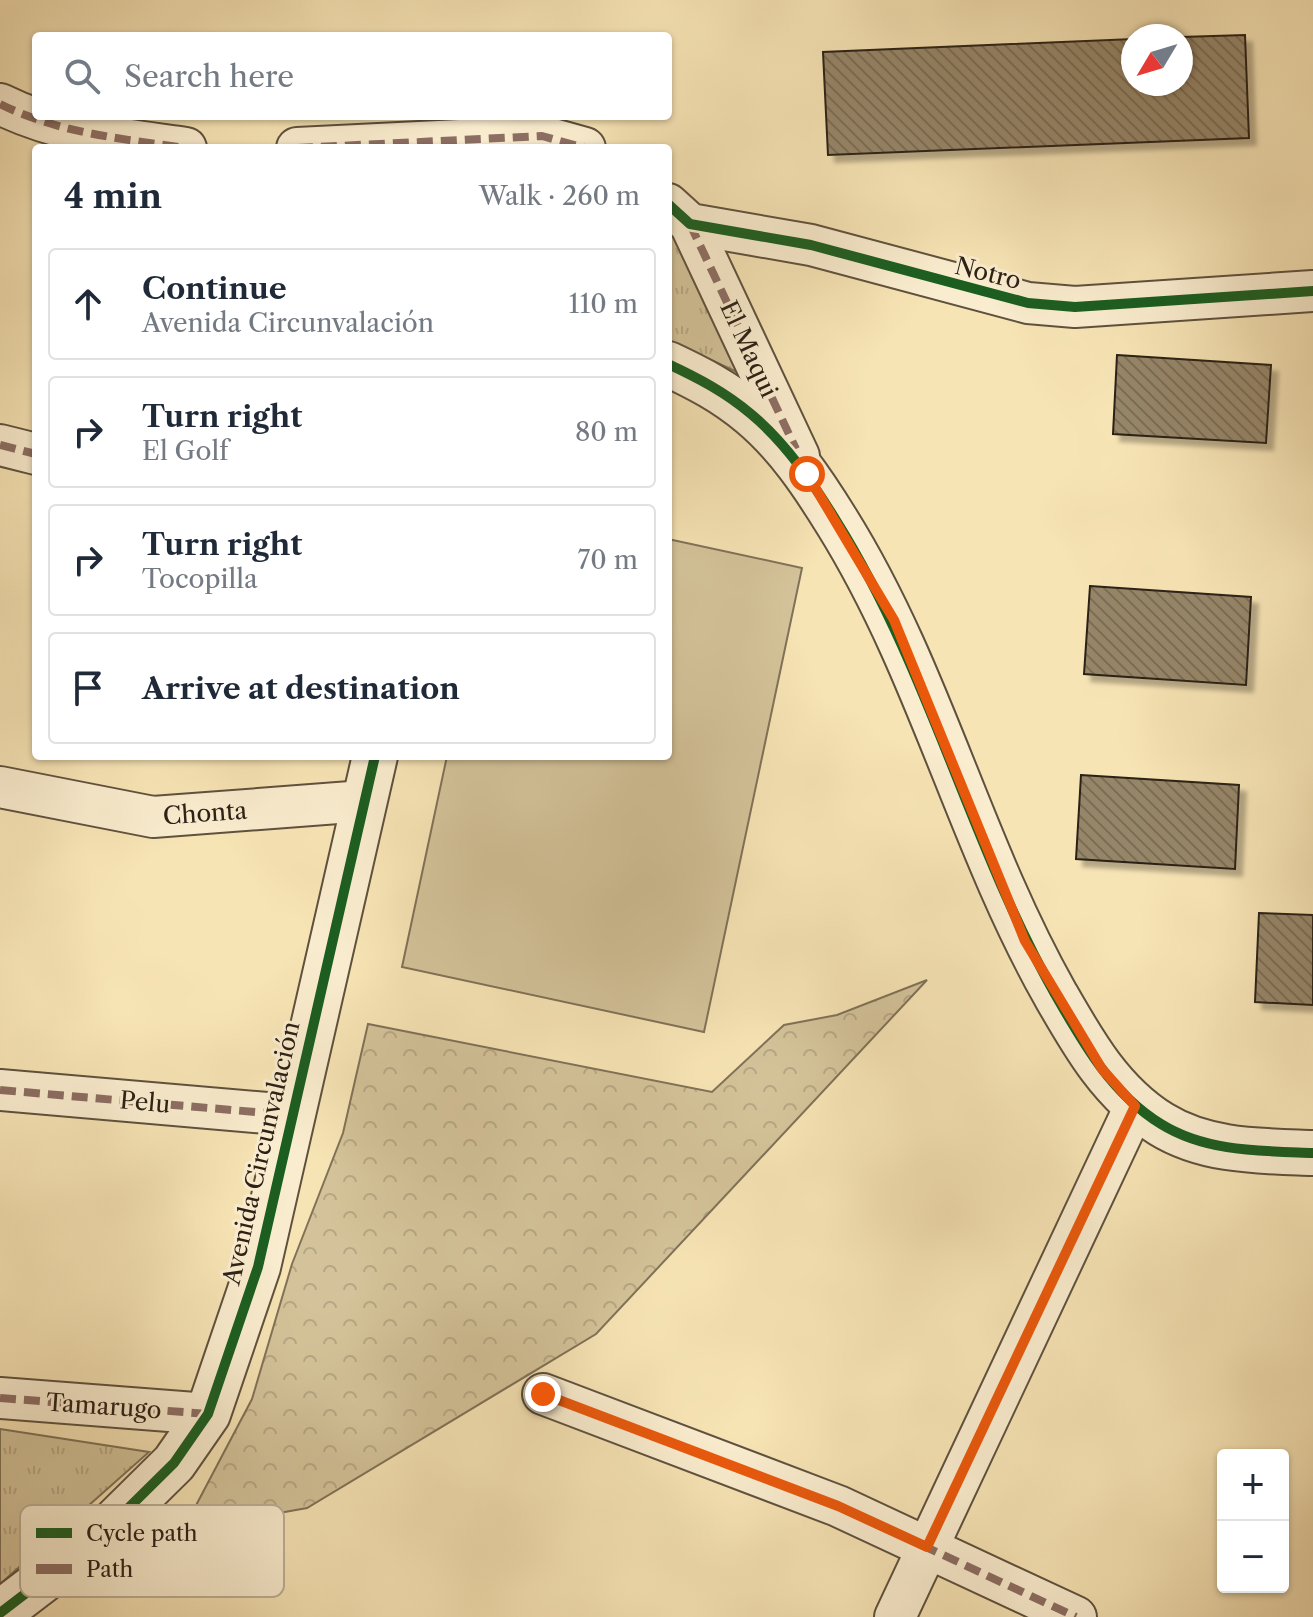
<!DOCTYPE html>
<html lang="en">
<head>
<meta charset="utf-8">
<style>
  :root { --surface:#fff; --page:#f6f6f7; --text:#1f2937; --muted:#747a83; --line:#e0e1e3 }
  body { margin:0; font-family:"Libre Caslon Text",serif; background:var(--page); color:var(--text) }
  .controls { position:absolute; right:24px; bottom:24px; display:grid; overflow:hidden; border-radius:8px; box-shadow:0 2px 6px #0004 }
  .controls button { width:72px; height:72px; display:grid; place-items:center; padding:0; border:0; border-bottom:2px solid var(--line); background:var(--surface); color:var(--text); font:40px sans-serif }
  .compass { position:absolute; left:1121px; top:24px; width:72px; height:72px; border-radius:50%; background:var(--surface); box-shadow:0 2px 6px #0004; rotate:232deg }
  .stop { position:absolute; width:24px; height:24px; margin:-18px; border:6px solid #ea580c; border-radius:50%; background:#fff }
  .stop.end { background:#ea580c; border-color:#fff; box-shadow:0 2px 8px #0008 }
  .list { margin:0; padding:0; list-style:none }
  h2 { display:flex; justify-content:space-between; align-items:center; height:104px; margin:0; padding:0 32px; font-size:34px }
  h2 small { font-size:26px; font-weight:400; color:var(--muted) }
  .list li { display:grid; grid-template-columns:52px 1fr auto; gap:24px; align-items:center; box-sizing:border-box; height:112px; margin:0 16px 16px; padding:0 16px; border:2px solid var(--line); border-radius:8px }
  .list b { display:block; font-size:30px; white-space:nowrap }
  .list p { margin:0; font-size:26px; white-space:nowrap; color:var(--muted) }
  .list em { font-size:26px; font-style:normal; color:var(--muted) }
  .icon { flex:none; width:44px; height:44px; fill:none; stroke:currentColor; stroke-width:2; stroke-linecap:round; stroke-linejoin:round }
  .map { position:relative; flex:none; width:1313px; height:1617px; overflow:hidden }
  .search { position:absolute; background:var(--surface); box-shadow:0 2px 6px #0004; left:32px; top:32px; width:640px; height:88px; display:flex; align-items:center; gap:20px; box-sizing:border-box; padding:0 28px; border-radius:8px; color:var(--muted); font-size:30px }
  .panel { position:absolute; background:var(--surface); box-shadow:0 2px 6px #0004; left:32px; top:144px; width:640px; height:616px; border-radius:8px }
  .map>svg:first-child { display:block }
  .grass { fill:url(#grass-tufts); stroke:#807258; stroke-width:2 }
  .forest { fill:url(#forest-crowns); stroke:#807258; stroke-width:2 }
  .park { fill:#d4c39a; stroke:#807258; stroke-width:2 }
  .building { fill:url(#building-back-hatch); stroke:#2c2017; stroke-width:2; filter:url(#shadow) }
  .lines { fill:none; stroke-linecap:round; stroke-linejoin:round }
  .minor-casing { stroke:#5f513e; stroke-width:44 }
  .tertiary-casing { stroke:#5f513e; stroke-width:48 }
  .minor { stroke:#faedcf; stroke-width:40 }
  .tertiary { stroke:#faedcf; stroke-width:44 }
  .quiet { stroke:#8d6e63; stroke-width:8; stroke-dasharray:16 8; stroke-linecap:butt }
  .cycleway-casing { stroke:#faedcf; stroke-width:15 }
  .cycleway { stroke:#1b5e20; stroke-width:10 }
  .route { stroke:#ea580c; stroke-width:10 }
  .labels { text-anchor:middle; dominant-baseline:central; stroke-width:6; stroke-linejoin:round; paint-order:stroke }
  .street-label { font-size:24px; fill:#2c2017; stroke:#faedcf }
  .key { fill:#faedcf; stroke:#bcb098; stroke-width:2 }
  .key-label { font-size:22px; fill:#2c2017 }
</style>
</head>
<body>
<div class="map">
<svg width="1313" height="1617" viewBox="0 0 1313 1617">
  <defs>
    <pattern id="grass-tufts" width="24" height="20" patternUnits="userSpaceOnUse" patternTransform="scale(2)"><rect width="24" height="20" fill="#d4c39a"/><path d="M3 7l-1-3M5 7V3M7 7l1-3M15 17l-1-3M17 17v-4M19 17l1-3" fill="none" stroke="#b6a784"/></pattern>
    <pattern id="forest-crowns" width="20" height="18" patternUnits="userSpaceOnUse" patternTransform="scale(2)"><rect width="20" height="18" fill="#d4c39a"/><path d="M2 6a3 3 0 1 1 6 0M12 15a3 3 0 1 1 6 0" fill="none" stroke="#b6a784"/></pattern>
    <pattern id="building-back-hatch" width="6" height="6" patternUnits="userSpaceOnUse" patternTransform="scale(2)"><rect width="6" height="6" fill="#968669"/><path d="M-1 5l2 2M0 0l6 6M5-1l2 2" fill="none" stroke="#7b6d55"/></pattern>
    <filter id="shadow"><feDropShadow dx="7" dy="7" stdDeviation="2" flood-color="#0004"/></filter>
  </defs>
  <rect width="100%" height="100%" fill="#f7e4b5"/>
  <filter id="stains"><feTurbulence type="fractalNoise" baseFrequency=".0025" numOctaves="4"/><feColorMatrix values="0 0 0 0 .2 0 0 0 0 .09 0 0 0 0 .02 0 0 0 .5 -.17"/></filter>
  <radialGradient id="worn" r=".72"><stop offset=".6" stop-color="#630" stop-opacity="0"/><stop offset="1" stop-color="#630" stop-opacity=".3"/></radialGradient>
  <!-- grass -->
  <g class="grass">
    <polygon points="668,228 679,238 737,372 668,340"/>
    <polygon points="0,1429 149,1452 0,1584"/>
  </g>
  <!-- forest -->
  <polygon class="forest" points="927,980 596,1334 307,1508 183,1530 252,1399 292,1264 343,1133 368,1024 712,1092 784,1025 837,1015"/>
  <!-- park -->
  <polygon class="park" points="668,539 802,568 704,1032 402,967 447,756 668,756"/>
  <!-- building -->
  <g class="building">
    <polygon points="1245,35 1249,138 828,155 823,52 1133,39 1133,84 1181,84 1181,37"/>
    <polygon points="1117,355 1271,365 1266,443 1113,434"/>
    <polygon points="1090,586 1251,597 1246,685 1084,674"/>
    <polygon points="1081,775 1239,785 1235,869 1076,859"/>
    <polygon points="1259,913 1313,915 1313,1005 1255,1002"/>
  </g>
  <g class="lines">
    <!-- minor casing -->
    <g class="minor-casing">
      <g id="minor">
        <path d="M0 104C58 133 123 139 186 148"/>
        <polyline points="297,148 542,136 585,148"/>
        <polyline points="668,204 690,224 811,245 1028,303 1075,307 1313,291"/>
        <polyline points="690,224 799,456"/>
        <polyline points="0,445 36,454"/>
        <polyline points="0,787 153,817 364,801"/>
        <polyline points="0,1090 290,1115"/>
        <polyline points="543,1394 838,1506 1076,1617"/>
        <polyline points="0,1398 208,1414"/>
        <polyline points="895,1617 1135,1106"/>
      </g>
    </g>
    <!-- tertiary casing -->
    <g class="tertiary-casing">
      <g id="tertiary">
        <path d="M668 364C698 378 725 392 751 414 786 443 813 483 837 522 930 671 969 842 1055 994 1083 1043 1111 1093 1161 1124 1206 1152 1261 1151 1313 1153"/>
        <polyline points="0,1613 98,1538 174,1463 208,1414 258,1267 375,756"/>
      </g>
    </g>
    <!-- minor -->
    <use href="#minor" class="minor"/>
    <!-- tertiary -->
    <use href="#tertiary" class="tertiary"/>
    <!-- quiet -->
    <g class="quiet">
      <path d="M0 104C58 133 123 139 186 148"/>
      <polyline points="297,148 542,136 585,148"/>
      <polyline points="690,224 796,449"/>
      <polyline points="0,445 36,454"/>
      <polyline points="0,1090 290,1115"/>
      <polyline points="543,1394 838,1506 1076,1617"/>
      <polyline points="0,1398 208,1414"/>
    </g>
    <!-- cycleway casing -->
    <g class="cycleway-casing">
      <g id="cycleway">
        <polyline points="668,204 690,224 811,245 1028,303 1075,307 1313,291"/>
        <path d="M668 364C698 378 725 392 751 414 786 443 813 483 837 522 930 671 969 842 1055 994 1083 1043 1111 1093 1161 1124 1206 1152 1261 1151 1313 1153"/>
        <polyline points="0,1613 98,1538 174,1463 208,1414 258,1267 375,756"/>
      </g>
    </g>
    <!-- cycleway -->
    <use href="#cycleway" class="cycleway"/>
  </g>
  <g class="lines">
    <!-- route -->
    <polyline class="route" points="543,1394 838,1506 927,1547 1135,1106 1102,1069 1025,941 894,620 807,474"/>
  </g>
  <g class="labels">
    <!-- street labels -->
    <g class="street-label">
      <text transform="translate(988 273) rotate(14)">Notro</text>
      <text transform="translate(749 349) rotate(65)">El Maqui</text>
      <text transform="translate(205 813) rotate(-4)">Chonta</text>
      <text transform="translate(145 1102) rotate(5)">Pelu</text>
      <text transform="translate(261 1153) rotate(-77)">Avenida Circunvalación</text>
      <text transform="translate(104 1406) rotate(4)">Tamarugo</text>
    </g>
  </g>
  <!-- legend -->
  <rect x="20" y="1505" width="264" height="92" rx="12" class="key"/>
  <rect x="36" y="1528" width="36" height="10" fill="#1b5e20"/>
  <rect x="36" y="1564" width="36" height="10" fill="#8d6e63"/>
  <g class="key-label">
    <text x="86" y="1541">Cycle path</text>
    <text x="86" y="1577">Path</text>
  </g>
  <rect width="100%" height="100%" filter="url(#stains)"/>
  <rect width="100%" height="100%" fill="url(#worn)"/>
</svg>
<div class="controls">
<button>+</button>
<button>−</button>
</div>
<svg class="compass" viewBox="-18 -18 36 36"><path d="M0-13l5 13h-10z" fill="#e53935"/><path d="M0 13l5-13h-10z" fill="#747a83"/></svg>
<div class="stop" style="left:807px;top:474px"></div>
<div class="stop end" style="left:543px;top:1394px"></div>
<div class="search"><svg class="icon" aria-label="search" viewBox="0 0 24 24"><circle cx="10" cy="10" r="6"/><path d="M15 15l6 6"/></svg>Search here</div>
<section class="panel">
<h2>4 min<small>Walk · 260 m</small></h2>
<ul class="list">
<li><svg class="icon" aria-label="ahead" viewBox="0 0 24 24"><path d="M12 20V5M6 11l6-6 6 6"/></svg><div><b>Continue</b><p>Avenida Circunvalación</p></div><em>110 m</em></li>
<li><svg class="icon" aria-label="right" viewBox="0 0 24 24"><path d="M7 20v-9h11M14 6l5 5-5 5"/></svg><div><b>Turn right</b><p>El Golf</p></div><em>80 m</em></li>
<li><svg class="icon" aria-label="right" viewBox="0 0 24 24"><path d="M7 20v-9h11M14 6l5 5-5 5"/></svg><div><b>Turn right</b><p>Tocopilla</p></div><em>70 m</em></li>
<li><svg class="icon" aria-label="arrive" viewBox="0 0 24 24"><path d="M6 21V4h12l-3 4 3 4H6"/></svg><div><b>Arrive at destination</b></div></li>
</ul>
</section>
</div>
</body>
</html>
